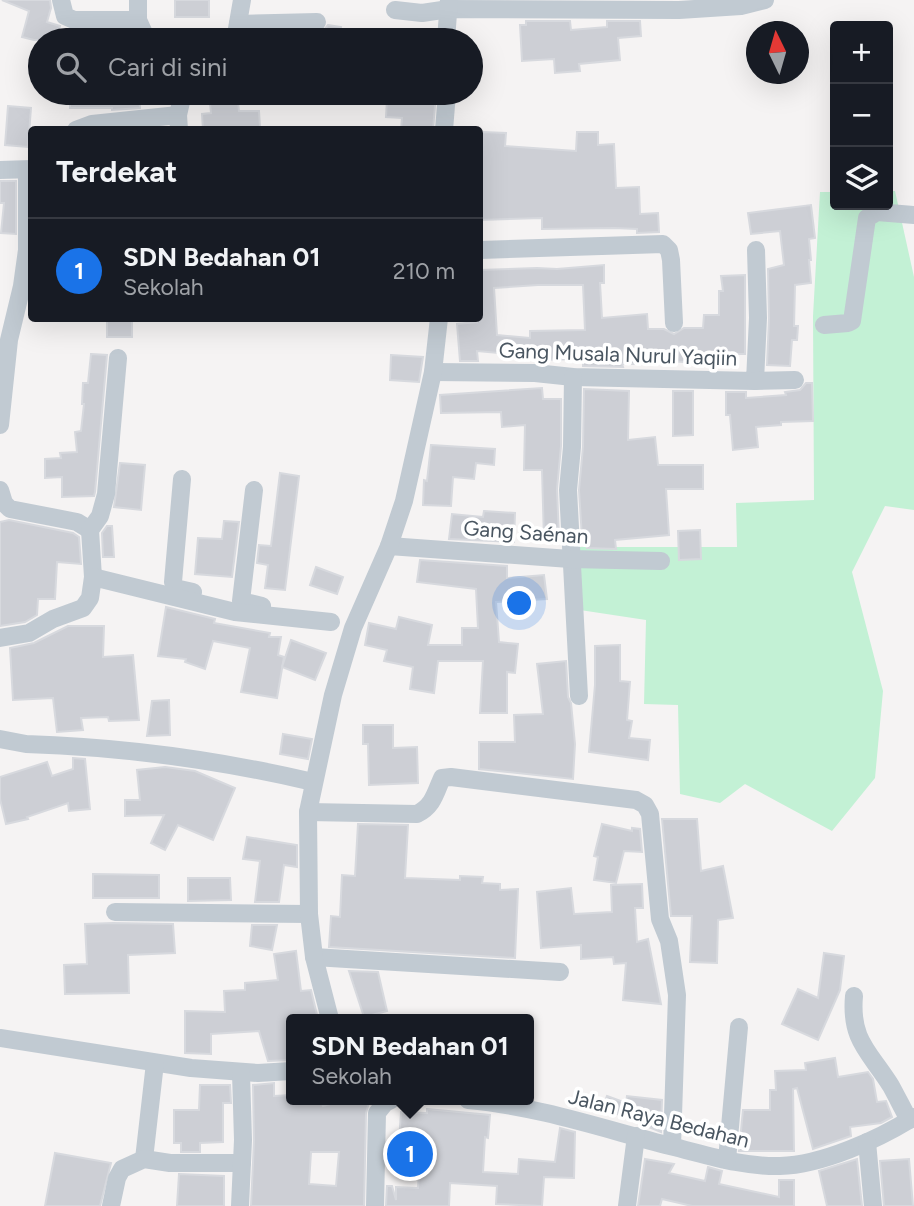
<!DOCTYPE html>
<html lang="id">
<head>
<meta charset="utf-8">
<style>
  :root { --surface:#171b24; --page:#242831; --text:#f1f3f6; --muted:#9ea1a6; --line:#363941; --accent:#1a73e8 }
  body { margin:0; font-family:Figtree,sans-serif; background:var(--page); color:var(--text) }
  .controls { position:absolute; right:21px; top:21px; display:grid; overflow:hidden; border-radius:7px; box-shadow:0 7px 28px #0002 }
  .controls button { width:63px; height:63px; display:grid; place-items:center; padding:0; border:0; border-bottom:2px solid var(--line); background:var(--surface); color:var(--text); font:35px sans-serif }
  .compass { position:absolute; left:746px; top:21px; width:63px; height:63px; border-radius:50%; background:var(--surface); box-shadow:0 7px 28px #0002; rotate:355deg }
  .you { position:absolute; left:520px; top:604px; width:24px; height:24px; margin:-18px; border:5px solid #fff; border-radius:50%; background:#1a73e8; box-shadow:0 0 0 10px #1a73e833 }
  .badge { display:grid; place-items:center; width:46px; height:46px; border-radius:50%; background:var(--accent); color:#fff; font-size:23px; font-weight:700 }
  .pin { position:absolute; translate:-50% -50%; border:4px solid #fff; box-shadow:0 2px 7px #0006 }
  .popup { position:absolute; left:286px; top:1014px; width:248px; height:91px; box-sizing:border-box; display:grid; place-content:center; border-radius:7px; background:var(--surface); filter:drop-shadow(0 2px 5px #0005); font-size:23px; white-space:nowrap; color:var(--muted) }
  .popup b { font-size:26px; color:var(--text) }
  .popup::after { content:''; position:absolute; left:50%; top:100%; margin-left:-14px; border:14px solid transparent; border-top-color:var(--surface) }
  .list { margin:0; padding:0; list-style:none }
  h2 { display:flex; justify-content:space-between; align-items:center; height:91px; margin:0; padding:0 28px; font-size:30px }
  h2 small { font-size:23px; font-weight:400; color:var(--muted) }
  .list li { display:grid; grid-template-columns:46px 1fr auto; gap:21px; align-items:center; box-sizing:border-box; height:105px; padding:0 28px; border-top:2px solid var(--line) }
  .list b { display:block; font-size:26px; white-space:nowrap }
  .list p { margin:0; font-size:23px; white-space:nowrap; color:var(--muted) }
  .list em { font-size:23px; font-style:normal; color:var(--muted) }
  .icon { flex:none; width:38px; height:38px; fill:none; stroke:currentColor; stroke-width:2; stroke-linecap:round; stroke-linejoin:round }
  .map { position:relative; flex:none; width:914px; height:1206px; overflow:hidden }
  .search { position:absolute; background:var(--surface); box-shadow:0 7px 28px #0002; left:28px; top:28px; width:455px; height:77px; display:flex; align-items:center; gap:18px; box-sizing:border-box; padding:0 24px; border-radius:38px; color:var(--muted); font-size:26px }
  .panel { position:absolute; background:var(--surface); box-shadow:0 7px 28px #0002; left:28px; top:126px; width:455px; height:196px; border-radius:7px }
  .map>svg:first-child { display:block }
  .green { fill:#c3f1d5 }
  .building { fill:#cdcfd5; stroke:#d7d9de; stroke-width:2; fill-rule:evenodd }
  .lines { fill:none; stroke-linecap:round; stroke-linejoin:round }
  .minor { stroke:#c1cad2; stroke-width:18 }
  .labels { text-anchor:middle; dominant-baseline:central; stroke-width:7; stroke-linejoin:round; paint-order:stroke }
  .street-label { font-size:21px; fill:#4a5661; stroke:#fff }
</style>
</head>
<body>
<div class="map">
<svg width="914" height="1206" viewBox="0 0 914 1206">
  <rect width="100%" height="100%" fill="#f5f3f3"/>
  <!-- green -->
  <polygon class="green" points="888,191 895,191 914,277 914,510 885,506 852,572 883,691 875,778 832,831 745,784 720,803 680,794 678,705 644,704 646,620 580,610 580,547 737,547 736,503 814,500 813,316 820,192 835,192 835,205 888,205"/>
  <!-- building -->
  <g class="building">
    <polygon points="2,0 50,0 51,8 47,22 60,26 56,40 34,40 22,37 29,11"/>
    <rect x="175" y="0" width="34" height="17"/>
    <polygon points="526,21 570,21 571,30 607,27 607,21 640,21 641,36 618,38 620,60 579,64 580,71 555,73 554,59 522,61 520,25 526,25"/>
    <polygon points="328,25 341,27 339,40 316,40 316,33 323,31"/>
    <polygon points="78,31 131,31 135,40 79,40"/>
    <polygon points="70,93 139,93 140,108 112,110 112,108 70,108"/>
    <polygon points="209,93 237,93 239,111 259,111 260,127 203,130 202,114 211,113"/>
    <polygon points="395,93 436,93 433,130 401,130 402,118 386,117 387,99 395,100"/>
    <polygon points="8,106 31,108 28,147 5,145"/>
    <polygon points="482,132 506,133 505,146 576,151 577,132 598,132 598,145 614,144 616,188 639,187 640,214 658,213 659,232 637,233 637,229 614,228 542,229 542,218 480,220"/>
    <polygon points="0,181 16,181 16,234 1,233 4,203 0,203"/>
    <polygon points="811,205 815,238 809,239 811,260 809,260 811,283 795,285 794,326 798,326 797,340 792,340 790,366 767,365 769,319 768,269 784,265 780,231 751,234 748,213"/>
    <path d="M604 265V283H600L602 318 647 314 648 329H664L674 334 684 328H703L704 315H719V291H723L721 276 745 275V354H723V364L646 360V364H622L623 367 583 366V359L531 360V356L477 351 478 361H460L457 324 477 322V318H480V270L537 268 557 269ZM538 285H583L585 330 530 331V338L497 335 494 288Z"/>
    <rect x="107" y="318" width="25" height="19"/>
    <polygon points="91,354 107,355 95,492 94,496 62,497 62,477 45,478 45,459 61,458 60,453 77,452 75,432 81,431 84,404 82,404 83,383 88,383"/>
    <polygon points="391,355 423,357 419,382 390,380"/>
    <polygon points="806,383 812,383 813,421 781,422 781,425 756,427 758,447 733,450 730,415 726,415 726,392 746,392 746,398 786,395 785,392 800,390"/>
    <polygon points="542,388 543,399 561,399 561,446 557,489 559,539 544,540 542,470 524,470 525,425 502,427 501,412 441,413 440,395"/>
    <polygon points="584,389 629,391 628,440 655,437 658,465 703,465 703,489 666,489 669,535 615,540 616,549 587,548 586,538 582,538 579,490 583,447"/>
    <polygon points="673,391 693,391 693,435 673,436"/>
    <polygon points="431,445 495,449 494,465 476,463 474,479 453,477 451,506 423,505 424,480 427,481"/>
    <polygon points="120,463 145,465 141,510 114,507"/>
    <polygon points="280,473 299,476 285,590 265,588 268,565 257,563 259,545 271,546"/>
    <polygon points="484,511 515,513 514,542 449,539 452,514 483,517"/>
    <polygon points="9,520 73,533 79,537 81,564 57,562 55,599 38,599 37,615 25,622 0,626 0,522"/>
    <polygon points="224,521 239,522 232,577 195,574 198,538 222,539"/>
    <polygon points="107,526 112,526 114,557 103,557 102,533"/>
    <polygon points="700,530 701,559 679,560 678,531"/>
    <polygon points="420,560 507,566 507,578 544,575 547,599 496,602 499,642 518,644 515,673 507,672 507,713 480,713 483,661 438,661 434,693 410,689 413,667 384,661 387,650 365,645 369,623 396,629 399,617 432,625 428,645 462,645 462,628 478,628 476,589 417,582"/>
    <polygon points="316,567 343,577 337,594 310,585"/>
    <polygon points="166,607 215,619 214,623 270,633 269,637 281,637 278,655 284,657 277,698 241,692 250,648 213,641 205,669 185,662 186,659 158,656"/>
    <polygon points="68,626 104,626 103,657 133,655 139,720 109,721 108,717 81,718 83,730 57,732 53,698 13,700 10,648 34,643"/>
    <polygon points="291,640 326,653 315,680 282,667"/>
    <polygon points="620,645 620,681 630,682 627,720 632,721 629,738 650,740 648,760 589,752 595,685 595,646"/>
    <polygon points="566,661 568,697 571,703 575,744 573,779 479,769 479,742 515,742 514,715 543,714 537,664"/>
    <polygon points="169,700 170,735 147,736 152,701"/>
    <polygon points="363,725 393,725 393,748 417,747 418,783 369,785 368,744 363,744"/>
    <polygon points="283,734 312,739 308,759 280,754"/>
    <polygon points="73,758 85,759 90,809 69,811 68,803 27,817 28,819 6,824 0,799 0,777 47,762 52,776 73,769"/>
    <polygon points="165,767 195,771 235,788 213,840 178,825 165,850 151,843 164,815 125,816 125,800 140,800 137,770"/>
    <polygon points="662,819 697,819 701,871 723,866 733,918 718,920 717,963 690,962 692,916 671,916"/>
    <polygon points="358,824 408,825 405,878 460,880 460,876 483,877 482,883 500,884 500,890 518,889 515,958 329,947 331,916 340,917 342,875 355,876"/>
    <polygon points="602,824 632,831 632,828 640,829 642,852 624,851 616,883 594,880 598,857 594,856"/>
    <polygon points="247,837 297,845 297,867 284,865 279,902 255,902 260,861 243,859"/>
    <polygon points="93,874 159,875 159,898 93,898"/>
    <polygon points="188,878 230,878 231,900 188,901"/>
    <polygon points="642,884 643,908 635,908 637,942 648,939 661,1004 623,1000 626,963 614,964 613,957 581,959 581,945 541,948 537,892 571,888 574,914 612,912 611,885"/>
    <polygon points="113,923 173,924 175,953 128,955 129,993 65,994 64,965 87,964 85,924"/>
    <polygon points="252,925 277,925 272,950 250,946"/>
    <polygon points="296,951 301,991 311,990 318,1019 291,1019 291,1060 268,1061 259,1031 211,1034 211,1054 185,1053 185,1011 225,1012 224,991 245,990 245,983 278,980 274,954"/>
    <polygon points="824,953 844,956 840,990 818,1040 782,1024 798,989 818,998"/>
    <polygon points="349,971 378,972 387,1011 364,1017"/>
    <polygon points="835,1058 838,1077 868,1072 873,1079 877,1102 886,1101 892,1117 881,1123 850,1127 851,1136 813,1149 797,1088 793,1089 794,1151 739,1151 743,1110 770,1110 770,1090 776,1090 775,1071 806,1070 805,1063"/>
    <path d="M274 1083V1096L291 1095V1100H321L323 1106 345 1100H366L368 1106 366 1113 364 1206H251L254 1141 253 1085ZM311 1152H339L336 1186 309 1184Z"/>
    <polygon points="200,1085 230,1085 231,1103 223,1103 223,1142 200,1143 200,1152 181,1152 181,1143 174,1143 174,1110 199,1110"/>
    <polygon points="607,1096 626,1103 627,1096 662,1100 661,1132 602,1108"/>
    <polygon points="427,1109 490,1115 488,1138 485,1137 483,1172 518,1174 519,1159 555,1162 560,1128 575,1132 574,1178 544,1177 542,1206 496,1204 497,1186 450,1183 449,1206 386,1206 387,1186 392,1186 396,1200 396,1187 418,1188 421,1143 399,1141 401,1112 427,1113"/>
    <polygon points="55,1153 111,1163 100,1206 45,1206"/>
    <polygon points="645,1159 674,1164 669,1173 705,1181 708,1167 722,1171 719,1184 779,1197 779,1180 794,1180 794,1206 692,1206 662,1199 660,1206 638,1206"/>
    <polygon points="857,1159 862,1206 827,1206 819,1171"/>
    <polygon points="909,1159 913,1206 884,1206 880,1161"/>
    <polygon points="179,1174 224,1176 224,1206 177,1206"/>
  </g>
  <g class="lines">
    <!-- minor -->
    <g class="minor">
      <polyline points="61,0 65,16 74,20 138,20 147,40"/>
      <polyline points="395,10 422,13 449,9 679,10 741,6 765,0"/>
      <polyline points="138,20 138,0"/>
      <polyline points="238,24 317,22"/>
      <polyline points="235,40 242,0"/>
      <polyline points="446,40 449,0"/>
      <polyline points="76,130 92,124 178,115"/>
      <polyline points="179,130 178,115 183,93"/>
      <polyline points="444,130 447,93"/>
      <polyline points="0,170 32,169"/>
      <polyline points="480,250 663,244 669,250 671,260 674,323"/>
      <polyline points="824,325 848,323 852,321 867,218 877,212 914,215"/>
      <polyline points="433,372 535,373 573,377 755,381 758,318 756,250"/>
      <polyline points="573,377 572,447 568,490 579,696"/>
      <polyline points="755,381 795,380"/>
      <polyline points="0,425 9,340 22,286 27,250 27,170"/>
      <polyline points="182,479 173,582 175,588 193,592"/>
      <polyline points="0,490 4,503 10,509 77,522 90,530"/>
      <polyline points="254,490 241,601 262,606"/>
      <polyline points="389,546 570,559 661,561"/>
      <polyline points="93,577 90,530 100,516 106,494 118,358"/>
      <polyline points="0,638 29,633 53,619 83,608 90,598 93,577 235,612 331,622"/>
      <path d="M0 739 26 744C123 747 219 760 313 782"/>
      <path d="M308 812 417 814C433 806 435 794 442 778L451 777 636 800 645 805 650 814 660 919 669 941 677 995 672 1146"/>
      <polyline points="115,912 309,914"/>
      <polyline points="314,957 560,972"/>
      <path d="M854 996C850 1041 870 1052 891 1086 897 1097 903 1109 909 1120"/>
      <polyline points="330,1019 314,957 309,914 308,812 333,695 353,628 389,546 404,501 433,372 439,318"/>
      <polyline points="0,1038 191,1068 258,1073 291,1071"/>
      <path d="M468 1100C537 1106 604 1129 670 1146 707 1155 742 1167 780 1166 822 1165 879 1139 914 1117"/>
      <polyline points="867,1142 873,1206"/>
      <polyline points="144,1159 155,1063"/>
      <polyline points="727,1160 739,1027"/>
      <polyline points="111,1206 117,1178 122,1169 144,1159 170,1163 242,1163"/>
      <polyline points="240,1206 243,1140 241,1073"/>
      <polyline points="375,1206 377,1113 385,1103 391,1100"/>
      <polyline points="627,1206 636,1136"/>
    </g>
  </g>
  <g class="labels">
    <!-- street labels -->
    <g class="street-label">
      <text transform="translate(618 354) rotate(2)">Gang Musala Nurul Yaqiin</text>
      <text transform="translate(526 532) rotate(4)">Gang Saénan</text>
      <text transform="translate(659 1118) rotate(14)">Jalan Raya Bedahan</text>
    </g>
  </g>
</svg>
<div class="controls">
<button>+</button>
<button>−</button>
<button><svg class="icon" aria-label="layers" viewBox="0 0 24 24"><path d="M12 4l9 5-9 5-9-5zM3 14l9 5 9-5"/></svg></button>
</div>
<svg class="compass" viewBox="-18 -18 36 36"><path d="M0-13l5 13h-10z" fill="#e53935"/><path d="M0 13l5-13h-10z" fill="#9ea1a6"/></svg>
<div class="you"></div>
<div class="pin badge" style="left:410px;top:1154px">1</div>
<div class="popup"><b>SDN Bedahan 01</b>Sekolah</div>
<div class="search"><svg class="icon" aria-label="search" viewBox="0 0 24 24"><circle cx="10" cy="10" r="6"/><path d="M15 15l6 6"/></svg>Cari di sini</div>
<section class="panel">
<h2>Terdekat<small></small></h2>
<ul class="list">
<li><span class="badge">1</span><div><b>SDN Bedahan 01</b><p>Sekolah</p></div><em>210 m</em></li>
</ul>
</section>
</div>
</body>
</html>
